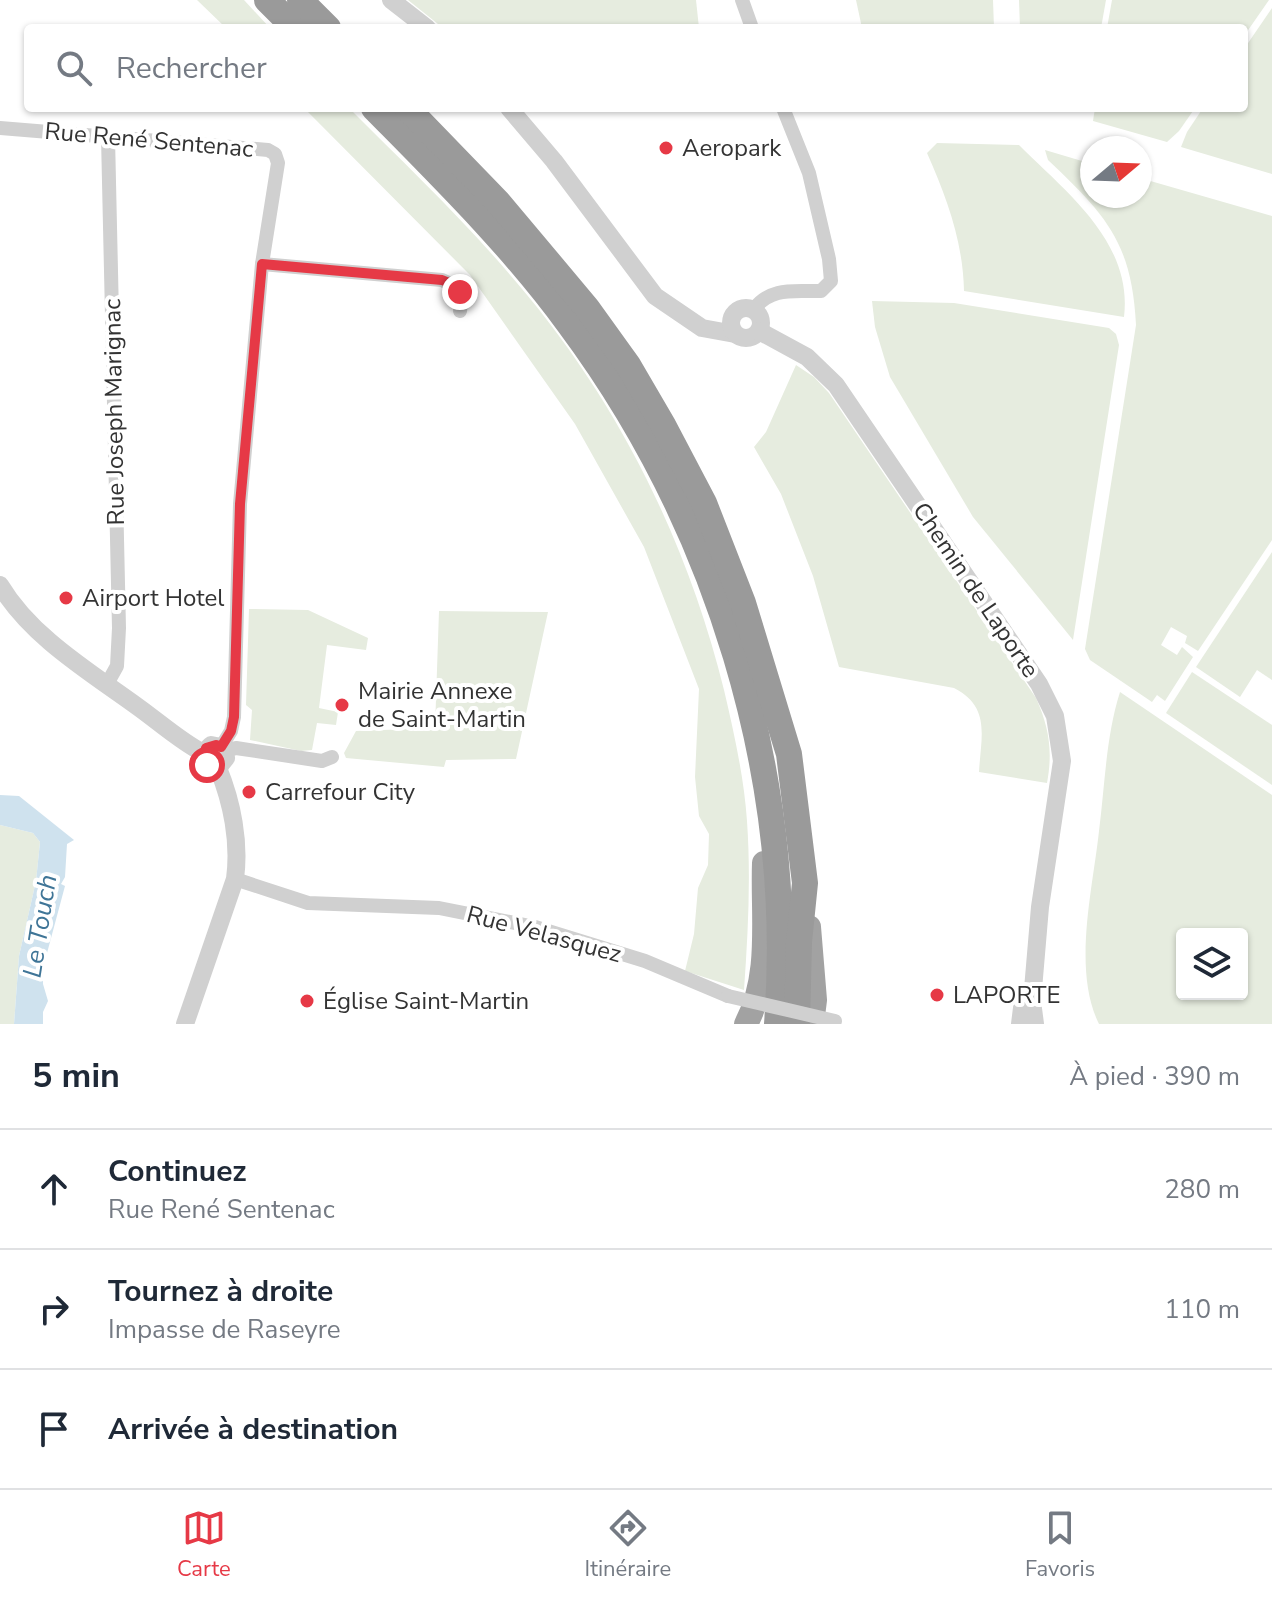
<!DOCTYPE html>
<html lang="fr">
<head>
<meta charset="utf-8">
<style>
  :root { --surface:#fff; --page:#f6f6f7; --text:#1f2937; --muted:#747a83; --line:#e0e1e3; --accent:#e63946 }
  body { margin:0; font-family:"Nunito Sans",sans-serif; background:var(--page); color:var(--text) }
  .controls { position:absolute; right:24px; bottom:24px; display:grid; overflow:hidden; border-radius:8px; box-shadow:0 2px 6px #0004 }
  .controls button { width:72px; height:72px; display:grid; place-items:center; padding:0; border:0; border-bottom:2px solid var(--line); background:var(--surface); color:var(--text); font:40px sans-serif }
  .compass { position:absolute; left:1080px; top:136px; width:72px; height:72px; border-radius:50%; background:var(--surface); box-shadow:0 2px 6px #0004; rotate:71deg }
  .stop { position:absolute; width:24px; height:24px; margin:-18px; border:6px solid #e63946; border-radius:50%; background:#fff }
  .stop.end { background:#e63946; border-color:#fff; box-shadow:0 2px 8px #0008 }
  .list { margin:0; padding:0; list-style:none }
  h2 { display:flex; justify-content:space-between; align-items:center; height:104px; margin:0; padding:0 32px; font-size:34px }
  h2 small { font-size:26px; font-weight:400; color:var(--muted) }
  .list li { display:grid; grid-template-columns:52px 1fr auto; gap:24px; align-items:center; box-sizing:border-box; height:120px; padding:0 32px; border-top:2px solid var(--line) }
  .list b { display:block; font-size:30px; white-space:nowrap }
  .list p { margin:0; font-size:26px; white-space:nowrap; color:var(--muted) }
  .list em { font-size:26px; font-style:normal; color:var(--muted) }
  .icon { flex:none; width:44px; height:44px; fill:none; stroke:currentColor; stroke-width:2; stroke-linecap:round; stroke-linejoin:round }
  .map { position:relative; flex:none; width:1272px; height:1024px; overflow:hidden }
  .search { position:absolute; background:var(--surface); box-shadow:0 2px 6px #0004; left:24px; right:24px; top:24px; height:88px; display:flex; align-items:center; gap:20px; box-sizing:border-box; padding:0 28px; border-radius:8px; color:var(--muted); font-size:30px }
  .sheet { height:464px; background:var(--surface) }
  nav { display:flex; justify-content:space-around; align-items:center; box-sizing:border-box; height:112px; border-top:2px solid var(--line); background:var(--surface); font-size:22px; color:var(--muted) }
  nav a { display:grid; justify-items:center; gap:4px }
  nav .on { color:var(--accent) }
  .map>svg:first-child { display:block }
  .green { fill:#e6ecdf; fill-rule:evenodd }
  .water { fill:#cfe2ee }
  .lines { fill:none; stroke-linecap:round; stroke-linejoin:round }
  .minor { stroke:#d0d0d0; stroke-width:14 }
  .tertiary { stroke:#d0d0d0; stroke-width:18 }
  .trunk { stroke:#a2a2a2; stroke-width:24 }
  .motorway { stroke:#9a9a9a; stroke-width:26 }
  .minor-bridge { stroke:#d0d0d0; stroke-width:14 }
  .route { stroke:#e63946; stroke-width:10 }
  .poi-dot { fill:#e63946; stroke:#fff; stroke-width:3 }
  .labels { text-anchor:middle; dominant-baseline:central; stroke-width:8; stroke-linejoin:round; paint-order:stroke }
  .street-label { font-size:24px; fill:#333; stroke:#fff }
  .poi-label { font-size:24px; fill:#333; stroke:#fff; text-anchor:start }
  .water-label { font-size:26px; font-style:italic; fill:#3f7597; stroke:#fff }
</style>
</head>
<body>
<div class="map">
<svg width="1272" height="1024" viewBox="0 0 1272 1024">
  <rect width="100%" height="100%" fill="#fff"/>
  <!-- green -->
  <g class="green">
    <polygon points="197,0 244,0 270,28 226,28"/>
    <polygon points="408,0 696,0 699,28 443,28"/>
    <polygon points="856,0 993,0 994,28 862,28"/>
    <polygon points="1019,0 1106,0 1101,28 1020,28"/>
    <polygon points="1112,0 1269,0 1244,36 1244,28 1107,28"/>
    <polygon points="1272,8 1272,174 1181,147 1187,132 1203,108 1244,108 1244,49"/>
    <path d="M304 108H349C406 165 465 221 517 283 617 400 687 540 724 690 734 733 744 777 747 821 751 878 748 933 744 990L685 971 694 934 698 888 708 865 709 834 699 816 695 777 699 689 644 547 575 424 470 275Z"/>
    <polygon points="1095,108 1195,108 1179,131 1167,142 1093,121"/>
    <path d="M937 143 1019 145C1066 192 1133 242 1124 317L964 291C963 242 947 198 927 153Z"/>
    <path d="M1045 150 1092 164V196H1140V178L1272 216V540L1198 651 1185 643 1187 636 1171 627 1161 645 1177 655 1182 647 1193 657 1165 701 1157 695 1152 702 1090 660 1085 649 1136 325C1132 242 1105 214 1048 160Z"/>
    <polygon points="872,301 954,303 1109,328 1116,334 1119,345 1073,640 973,517 890,377 875,327"/>
    <path d="M796 365 814 377 829 393 1036 698C1049 727 1053 751 1047 783L979 772C981 736 991 707 954 688L839 667 813 576 781 494 754 447 766 432Z"/>
    <polygon points="1272,552 1272,680 1257,670 1240,697 1196,667"/>
    <polygon points="249,609 308,610 368,638 366,650 327,645 319,708 338,712 336,725 317,723 312,750 301,751 250,740 252,710 246,705"/>
    <polygon points="439,611 548,612 516,759 446,760 444,767 346,758 344,753 356,731 435,728"/>
    <polygon points="1192,672 1272,725 1272,785 1166,713"/>
    <path d="M1120 692 1272 795V1024H1099C1072 970 1093 888 1099 831 1105 784 1106 736 1120 692ZM1182 934H1242V994H1182Z"/>
    <polygon points="0,825 33,833 40,842 36,881 19,956 14,1024 0,1024"/>
  </g>
  <!-- water -->
  <polygon class="water" points="0,795 19,796 74,840 67,844 65,877 61,884 65,886 43,968 43,984 48,1001 43,1012 43,1024 14,1024 19,956 36,881 40,842 33,833 0,825"/>
  <g class="lines">
    <!-- minor -->
    <g class="minor">
      <polyline points="742,0 752,28"/>
      <polyline points="0,128 268,150 275,154 278,163 262,264 240,504 234,717 231,731 221,747"/>
      <path d="M262 264 442 280C458 287 464 293 460 311"/>
      <path d="M754 309C772 286 795 292 821 291L831 281 829 259 809 173 783 108"/>
      <polyline points="107,684 117,666 119,628 108,137"/>
      <polyline points="225,751 236,748 322,761 332,757"/>
      <polyline points="235,879 308,903 439,908 535,927 645,961 728,996"/>
    </g>
    <!-- tertiary -->
    <g class="tertiary">
      <polyline points="391,0 427,28"/>
      <polyline points="509,108 554,161 655,296 702,328 735,334"/>
      <circle cx="746" cy="323" r="15"/>
      <polyline points="759,331 807,357 836,385 1039,684 1055,716 1062,761 1040,907 1032,1001 1035,1024"/>
      <path d="M0 585C31 637 90 672 138 707 159 722 180 741 203 753L207 765 218 768"/>
      <polyline points="203,753 211,745 221,747 226,758 218,768"/>
      <path d="M185 1024 235 879C240 842 232 802 218 768"/>
      <polyline points="1020,1024 1024,992"/>
    </g>
    <!-- trunk -->
    <g class="trunk">
      <polyline points="809,927 815,1000 812,1024"/>
      <path d="M746 1024C772 975 762 916 764 863"/>
    </g>
    <!-- motorway -->
    <g class="motorway">
      <polyline points="267,0 295,28"/>
      <polyline points="300,0 328,28"/>
      <path d="M374 108C442 177 512 246 569 324 717 523 796 776 777 1024"/>
      <polyline points="407,108 498,202 587,308 628,365 663,425 704,503 743,603 789,754 805,883 799,942 797,1024"/>
    </g>
    <!-- minor-bridge -->
    <polyline class="minor-bridge" points="728,996 835,1021"/>
  </g>
  <g class="lines">
    <!-- route -->
    <polyline class="route" points="207,765 203,757 206,748 216,745 221,747 231,731 234,717 240,504 262,264 442,280 454,285 460,292"/>
  </g>
  <!-- markers -->
  <g class="poi-dot">
    <circle cx="666" cy="148" r="8"/>
    <circle cx="66" cy="598" r="8"/>
    <circle cx="342" cy="705" r="8"/>
    <circle cx="249" cy="792" r="8"/>
    <circle cx="937" cy="995" r="8"/>
    <circle cx="307" cy="1001" r="8"/>
  </g>
  <g class="labels">
    <!-- street labels -->
    <g class="street-label">
      <text transform="translate(149 140) rotate(5)">Rue René Sentenac</text>
      <text transform="translate(114 412) rotate(-91)">Rue Joseph Marignac</text>
      <text transform="translate(976 590) rotate(56)">Chemin de Laporte</text>
      <text transform="translate(544 934) rotate(15)">Rue Velasquez</text>
    </g>
    <!-- poi labels -->
    <g class="poi-label">
      <text x="682" y="148">Aeropark</text>
      <text x="82" y="598">Airport Hotel</text>
      <text x="358" y="691">Mairie Annexe<tspan x="358" dy="28">de Saint-Martin</tspan></text>
      <text x="265" y="792">Carrefour City</text>
      <text x="953" y="995">LAPORTE</text>
      <text x="323" y="1001">Église Saint-Martin</text>
    </g>
    <!-- water labels -->
    <g class="water-label">
      <text transform="translate(40 926) rotate(-81)">Le Touch</text>
    </g>
  </g>
</svg>
<div class="controls">
<button><svg class="icon" aria-label="layers" viewBox="0 0 24 24"><path d="M12 4l9 5-9 5-9-5zM3 14l9 5 9-5"/></svg></button>
</div>
<svg class="compass" viewBox="-18 -18 36 36"><path d="M0-13l5 13h-10z" fill="#e53935"/><path d="M0 13l5-13h-10z" fill="#747a83"/></svg>
<div class="stop" style="left:207px;top:765px"></div>
<div class="stop end" style="left:460px;top:292px"></div>
<div class="search"><svg class="icon" aria-label="search" viewBox="0 0 24 24"><circle cx="10" cy="10" r="6"/><path d="M15 15l6 6"/></svg>Rechercher</div>
</div>
<section class="sheet">
<h2>5 min<small>À pied · 390 m</small></h2>
<ul class="list">
<li><svg class="icon" aria-label="ahead" viewBox="0 0 24 24"><path d="M12 20V5M6 11l6-6 6 6"/></svg><div><b>Continuez</b><p>Rue René Sentenac</p></div><em>280 m</em></li>
<li><svg class="icon" aria-label="right" viewBox="0 0 24 24"><path d="M7 20v-9h11M14 6l5 5-5 5"/></svg><div><b>Tournez à droite</b><p>Impasse de Raseyre</p></div><em>110 m</em></li>
<li><svg class="icon" aria-label="arrive" viewBox="0 0 24 24"><path d="M6 21V4h12l-3 4 3 4H6"/></svg><div><b>Arrivée à destination</b></div></li>
</ul>
</section>
<nav>
<a class="on"><svg class="icon" aria-label="map" viewBox="0 0 24 24"><path d="M3 6l6-2 6 2 6-2v14l-6 2-6-2-6 2zM9 4v14M15 6v14"/></svg>Carte</a>
<a><svg class="icon" aria-label="directions" viewBox="0 0 24 24"><path d="M12 3l9 9-9 9-9-9zM9 14v-3h6M13 9l2 2-2 2"/></svg>Itinéraire</a>
<a><svg class="icon" aria-label="saved" viewBox="0 0 24 24"><path d="M7 4h10v16l-5-4-5 4z"/></svg>Favoris</a>
</nav>
</body>
</html>
